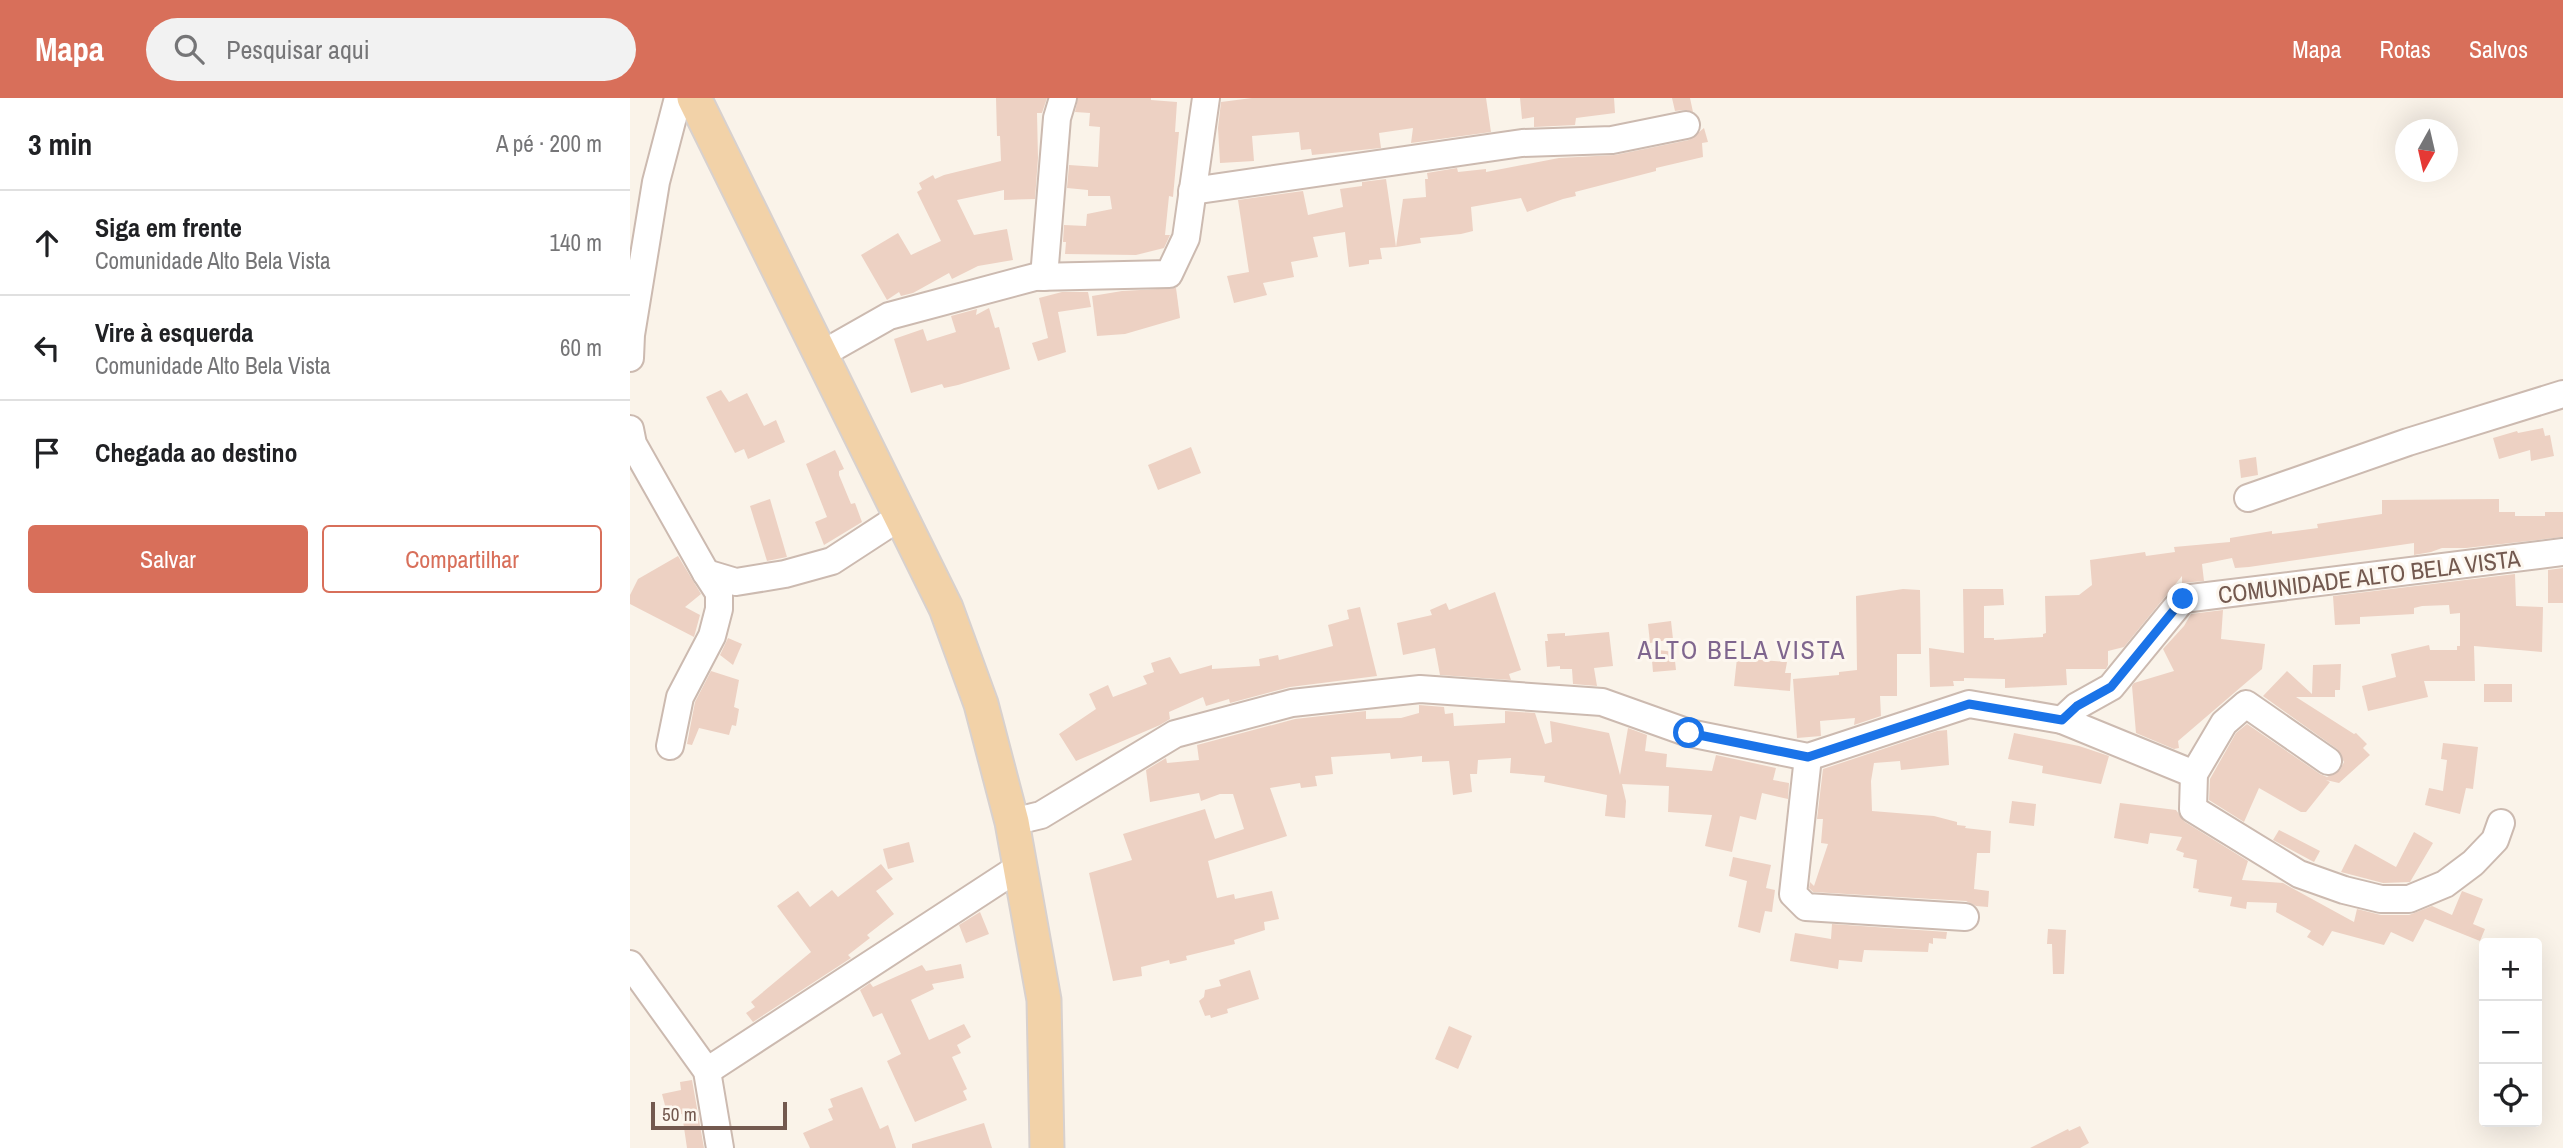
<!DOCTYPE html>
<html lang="pt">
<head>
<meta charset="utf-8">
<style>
  :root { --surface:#fff; --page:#f2f2f2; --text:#202124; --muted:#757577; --line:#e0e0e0; --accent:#d86f5a }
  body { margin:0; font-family:"Archivo Narrow",sans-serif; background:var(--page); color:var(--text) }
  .controls { position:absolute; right:21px; bottom:21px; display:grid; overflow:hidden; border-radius:7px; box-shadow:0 7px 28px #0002 }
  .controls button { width:63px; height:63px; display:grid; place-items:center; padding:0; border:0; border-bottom:2px solid var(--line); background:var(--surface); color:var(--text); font:35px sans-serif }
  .compass { position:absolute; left:1765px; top:21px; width:63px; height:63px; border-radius:50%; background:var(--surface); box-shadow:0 7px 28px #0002; rotate:188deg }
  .scale { position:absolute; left:21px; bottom:18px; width:136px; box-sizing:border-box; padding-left:7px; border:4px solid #73594f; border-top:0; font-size:19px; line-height:24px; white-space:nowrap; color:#73594f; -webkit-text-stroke:5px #fdf7ef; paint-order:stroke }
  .stop { position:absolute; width:21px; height:21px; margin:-16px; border:5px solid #1a73e8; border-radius:50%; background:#fff }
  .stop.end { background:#1a73e8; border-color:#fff; box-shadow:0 2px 7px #0008 }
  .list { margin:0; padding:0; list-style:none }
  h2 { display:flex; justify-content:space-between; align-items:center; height:91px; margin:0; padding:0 28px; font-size:30px }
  h2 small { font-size:23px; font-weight:400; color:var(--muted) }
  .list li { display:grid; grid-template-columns:46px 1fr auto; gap:21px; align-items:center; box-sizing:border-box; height:105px; padding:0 28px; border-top:2px solid var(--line) }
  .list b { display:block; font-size:26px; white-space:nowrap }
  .list p { margin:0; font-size:23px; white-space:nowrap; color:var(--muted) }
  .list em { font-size:23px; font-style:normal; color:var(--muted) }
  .actions { display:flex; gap:14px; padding:21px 28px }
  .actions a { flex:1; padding:16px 0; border:2px solid var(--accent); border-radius:7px; text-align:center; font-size:24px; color:var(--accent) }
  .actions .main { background:var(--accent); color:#fff }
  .icon { flex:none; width:38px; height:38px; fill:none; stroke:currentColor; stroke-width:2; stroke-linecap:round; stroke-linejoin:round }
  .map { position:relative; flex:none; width:1933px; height:1050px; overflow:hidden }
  header { display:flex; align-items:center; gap:42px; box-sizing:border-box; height:98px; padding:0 35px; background:var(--accent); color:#fff }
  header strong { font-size:33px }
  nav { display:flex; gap:38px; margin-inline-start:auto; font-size:24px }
  .search { width:490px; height:63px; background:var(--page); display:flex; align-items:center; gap:18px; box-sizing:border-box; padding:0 24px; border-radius:38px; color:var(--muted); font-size:26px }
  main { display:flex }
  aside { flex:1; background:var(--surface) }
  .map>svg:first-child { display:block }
  .building { fill:#edd1c3 }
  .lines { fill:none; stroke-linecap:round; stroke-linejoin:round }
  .minor-casing { stroke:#ccbab0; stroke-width:30 }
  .major-casing { stroke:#d8d1ce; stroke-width:37 }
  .minor { stroke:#fff; stroke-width:26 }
  .major { stroke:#f2d2a8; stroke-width:33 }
  .route { stroke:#1a73e8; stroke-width:9 }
  .labels { text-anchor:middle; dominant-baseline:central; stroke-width:6; stroke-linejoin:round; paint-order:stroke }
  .street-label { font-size:24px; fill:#73594f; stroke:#fdf7ef }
  .neighbourhood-label { font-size:26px; letter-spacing:2px; fill:#7f668e; stroke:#fdf7ef }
</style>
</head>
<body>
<header>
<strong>Mapa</strong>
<div class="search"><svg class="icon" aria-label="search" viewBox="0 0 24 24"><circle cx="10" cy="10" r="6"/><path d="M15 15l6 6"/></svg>Pesquisar aqui</div>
<nav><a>Mapa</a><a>Rotas</a><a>Salvos</a></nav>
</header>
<main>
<aside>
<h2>3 min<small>A pé · 200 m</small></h2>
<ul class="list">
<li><svg class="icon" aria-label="ahead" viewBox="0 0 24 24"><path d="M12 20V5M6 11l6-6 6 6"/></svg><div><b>Siga em frente</b><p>Comunidade Alto Bela Vista</p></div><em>140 m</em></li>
<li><svg class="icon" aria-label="left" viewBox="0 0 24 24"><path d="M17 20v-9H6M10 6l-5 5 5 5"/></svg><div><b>Vire à esquerda</b><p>Comunidade Alto Bela Vista</p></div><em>60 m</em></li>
<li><svg class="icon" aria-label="arrive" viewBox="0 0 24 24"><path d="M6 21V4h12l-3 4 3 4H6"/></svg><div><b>Chegada ao destino</b></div></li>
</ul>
<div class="actions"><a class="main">Salvar</a><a>Compartilhar</a></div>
</aside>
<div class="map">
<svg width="1933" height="1050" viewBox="0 0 1933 1050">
  <rect width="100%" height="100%" fill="#faf3e9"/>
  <!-- building -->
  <g class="building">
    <polygon points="366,0 417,0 412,15 407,15 408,60 405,101 374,102 374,92 327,102 344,137 377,131 383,162 348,168 322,181 319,175 283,195 271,198 269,194 257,202 231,157 268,135 281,157 311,143 287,94 292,91 289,85 303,77 305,81 314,77 371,63 370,38 367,38"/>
    <polygon points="448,0 521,0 521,2 547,4 545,34 549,34 547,55 543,99 539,98 535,137 540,137 534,150 506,157 435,156 436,144 433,144 434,127 456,128 457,116 482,111 480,98 458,98 458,92 437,90 439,67 468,69 470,29 459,28 460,15 445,14"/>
    <polygon points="622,0 856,0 861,34 781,45 783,30 749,35 751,50 682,57 681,51 671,52 669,34 622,38 624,63 590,65 588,30 591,4"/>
    <polygon points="890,0 984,0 985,15 946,20 945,27 904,29 904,19 892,21"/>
    <polygon points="1042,0 1060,0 1063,14 1054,12 1045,13"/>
    <polygon points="1074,30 1078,44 1072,45 1073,59 1026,70 1026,73 945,94 946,98 933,101 897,114 891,100 841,109 843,133 831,136 790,140 791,145 766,149 773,101 796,99 795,81 798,81 797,75 827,70 828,74 856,71 856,74 929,60 985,57 1059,42"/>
    <polygon points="756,81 766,149 750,150 752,161 739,162 739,166 719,169 715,134 683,139 688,159 661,164 664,179 633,185 637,197 604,205 597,178 619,174 608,102 673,93 678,117 713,109 710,91 732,88 732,84"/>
    <polygon points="546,190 550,220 495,236 467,238 462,198 492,193"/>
    <polygon points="432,194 458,194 461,209 428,214 436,254 408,263 402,245 418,240 409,200"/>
    <polygon points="359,210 365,230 369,229 380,271 328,287 314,290 312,286 281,295 264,241 293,231 297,243 326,234 321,218 347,211 346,217"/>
    <polygon points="91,292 99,304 117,295 134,328 146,322 155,344 118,361 114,351 105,355 76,299"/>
    <polygon points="1913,330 1915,338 1920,337 1924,358 1901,363 1900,352 1869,361 1863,340 1887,333 1888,335"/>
    <polygon points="561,349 571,375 528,392 518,367"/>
    <polygon points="205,352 214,371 209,373 209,377 221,406 225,405 232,424 194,447 185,424 197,419 176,366"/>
    <polygon points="1626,359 1628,377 1611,380 1609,362"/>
    <polygon points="140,401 157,459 137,463 120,408"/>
    <polygon points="1869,401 1869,414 1885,414 1885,418 1915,418 1915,414 1933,414 1933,439 1836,450 1812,450 1801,454 1784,457 1784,445 1619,469 1605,470 1602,460 1572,466 1574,483 1552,485 1552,478 1494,549 1478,553 1478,567 1476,571 1436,571 1437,587 1375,590 1375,581 1334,580 1334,583 1323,583 1324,588 1300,589 1299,550 1334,555 1333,491 1373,491 1374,507 1354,508 1354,540 1364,540 1364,542 1413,539 1413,536 1416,535 1415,498 1449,497 1462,487 1460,462 1515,454 1516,458 1545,454 1544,449 1600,444 1600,440 1642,433 1642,436 1688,430 1687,426 1752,416 1752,402"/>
    <polygon points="48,458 71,496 55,509 70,517 64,539 0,506 0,497 8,481"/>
    <polygon points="1933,470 1933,505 1918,505 1918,472"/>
    <polygon points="1885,476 1886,508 1913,509 1912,554 1844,548 1845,583 1794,583 1798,599 1738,613 1732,588 1766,579 1761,556 1799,547 1800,552 1827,552 1827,548 1830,548 1830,515 1820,516 1819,507 1792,508 1784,510 1784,516 1730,519 1730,526 1705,527 1703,498"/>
    <polygon points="1273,491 1290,492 1291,556 1267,556 1267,598 1250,598 1251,618 1224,627 1225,620 1190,623 1191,638 1167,640 1163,581 1209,577 1209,574 1227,572 1226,498"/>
    <polygon points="865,494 891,572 879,576 881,582 810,577 805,550 773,557 767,525 802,517 800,512 816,505 819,512"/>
    <polygon points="730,509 747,578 660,589 600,605 599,601 576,608 573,599 539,614 540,621 530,627 446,663 429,636 466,611 459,596 478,587 483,599 517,586 513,578 524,574 521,565 540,559 550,576 582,567 582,571 630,568 629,561 648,557 649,562 703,548 698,527 719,521 717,512"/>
    <polygon points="1593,512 1591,541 1635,546 1632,571 1548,643 1549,650 1544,651 1506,635 1502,588 1504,585 1544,573 1533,551 1554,528 1561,516"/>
    <polygon points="1041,523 1043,541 1020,545 1018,526"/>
    <polygon points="979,534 983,568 964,570 967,588 943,586 942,571 930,571 930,568 917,569 915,543 918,543 917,536 935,535 935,538"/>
    <polygon points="98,540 112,546 103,567 90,557"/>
    <polygon points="1021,551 1044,554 1046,572 1023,574"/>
    <polygon points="1107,560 1157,564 1155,575 1161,575 1160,593 1104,588"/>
    <polygon points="1711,566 1710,592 1705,592 1705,599 1666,599 1724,636 1726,635 1737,646 1733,650 1740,657 1709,685 1696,682 1700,684 1676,714 1671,714 1629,690 1614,724 1579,702 1580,681 1606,635 1617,626 1690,676 1697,679 1710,672 1714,664 1707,651 1633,598 1657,573 1682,596 1683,567"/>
    <polygon points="81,573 109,582 104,609 109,611 106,628 102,627 99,637 69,630 62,647 57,646 65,604"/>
    <rect x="1854" y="586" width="28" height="18"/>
    <polygon points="789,607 814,609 815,616 823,615 824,628 875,625 875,613 905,615 915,646 922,644 920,623 979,635 990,677 998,630 1017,637 1015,653 1037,656 1036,669 1082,673 1086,657 1146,670 1143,682 1159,685 1158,701 1132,695 1126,722 1110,718 1102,754 1075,748 1082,717 1038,714 1039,688 992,686 996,703 995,720 975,718 977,697 914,684 915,678 880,675 881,660 848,662 847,676 840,676 842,694 823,697 819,663 792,664 792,658 761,661 760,655 701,659 703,676 685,678 687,688 671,690 670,685 640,690 657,738 578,763 587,800 604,796 605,801 642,793 649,821 634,824 635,832 604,842 605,846 556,858 557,862 540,866 539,862 511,869 512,878 483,883 459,775 502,762 493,736 575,711 585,741 614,731 603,696 590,696 571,703 569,695 520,704 516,672 536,660 537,665 569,662 567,647 665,621 736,613 736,621 771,620 789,615"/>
    <polygon points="1317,632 1319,667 1271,672 1270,663 1244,665 1241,683 1242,713 1304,718 1327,724 1327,727 1336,728 1335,730 1361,733 1360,755 1347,755 1344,791 1359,793 1358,809 1346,808 1336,803 1183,794 1179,790 1180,784 1184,788 1198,746 1191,745 1193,721 1187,721 1193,671 1307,633"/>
    <polygon points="1384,635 1449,648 1479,658 1471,686 1412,675 1413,668 1378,661"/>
    <polygon points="1813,645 1848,649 1843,691 1836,690 1830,716 1795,707 1799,690 1813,693 1817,662 1811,661"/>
    <polygon points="1382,703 1406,706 1404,728 1379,725"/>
    <polygon points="1490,705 1546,712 1555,724 1618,763 1612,782 1653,785 1724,824 1727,811 1751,817 1779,817 1802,808 1822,817 1832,793 1853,801 1843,826 1855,831 1850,843 1795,821 1783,844 1761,834 1754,847 1702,833 1693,848 1677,839 1681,833 1646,814 1647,805 1617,804 1616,811 1600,808 1602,799 1568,794 1569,791 1563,790 1567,762 1553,759 1554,755 1546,752 1552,739 1520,735 1518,746 1484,740"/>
    <polygon points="1649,732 1690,753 1684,764 1643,742"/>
    <polygon points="1784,734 1803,745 1780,784 1753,785 1711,774 1725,746 1766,769"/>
    <polygon points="279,744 284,764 258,771 253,751"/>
    <polygon points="1103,759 1141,767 1136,790 1145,792 1142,814 1135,813 1130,835 1108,829 1117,783 1099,778"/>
    <polygon points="251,766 263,781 246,793 264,816 237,837 240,840 218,857 221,860 123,924 116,915 125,909 121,904 181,854 147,808 168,793 180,809 202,792 208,799"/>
    <polygon points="350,814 359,836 336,845 329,827"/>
    <polygon points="1202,826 1317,834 1316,841 1303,840 1303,846 1299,845 1298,854 1234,852 1232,864 1209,862 1208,871 1160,863 1165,835 1201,841"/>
    <polygon points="1418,831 1436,832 1434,876 1423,876 1422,846 1417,846"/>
    <polygon points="331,866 334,880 302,886 304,891 281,902 299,942 334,926 341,939 327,947 331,955 322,959 337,991 333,993 337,1002 285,1024 257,963 271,956 252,915 243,919 230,892 240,885 243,889 292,867 296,873"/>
    <polygon points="620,872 629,901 597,911 598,915 581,920 580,917 575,918 569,903 574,899 575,892 591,888 589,882"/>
    <polygon points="819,928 842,938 828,971 805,961"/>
    <polygon points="62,982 74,1050 57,1050 52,1016 38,1019 32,996 51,992 50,984"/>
    <polygon points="232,989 250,1031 258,1027 266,1050 180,1050 173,1035 203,1022 198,1011 203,1009 200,1001"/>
    <polygon points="354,1025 362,1050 282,1050 282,1046"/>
    <polygon points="1450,1028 1459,1045 1450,1050 1400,1050 1438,1031 1439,1033"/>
  </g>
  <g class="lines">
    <!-- minor casing -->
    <g class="minor-casing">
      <g id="minor">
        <polyline points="562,93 892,45 982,42 1056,27"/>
        <polyline points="414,179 427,20 433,0"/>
        <polyline points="192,256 259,218 405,179 539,176 556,140 576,0"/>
        <polyline points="0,260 1,237 26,84 48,0"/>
        <polyline points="0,331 3,346 76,475 89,495 89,511 82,538 50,599 40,648"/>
        <polyline points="1618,400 1778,344 1933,296"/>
        <polyline points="76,475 106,484 155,476 202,463 271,418"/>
        <polyline points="1432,622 1564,676"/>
        <polyline points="1178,659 1163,796 1176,809 1335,819"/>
        <polyline points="1698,663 1616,606 1594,625 1564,676 1563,711 1669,776 1714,792 1751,801 1779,801 1815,786 1843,765 1865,742 1871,725"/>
        <polyline points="382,724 411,717 545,636 662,605 790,591 972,604 1059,635 1178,659 1339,606 1432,622 1447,608 1481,589 1553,501 1933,454"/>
        <polyline points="0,866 77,973 90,1050"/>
        <polyline points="77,973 391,768"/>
      </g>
    </g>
    <!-- major casing -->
    <g class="major-casing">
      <polyline id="major" points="64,0 316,510 351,606 382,724 414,902 417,1050"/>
    </g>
    <!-- minor -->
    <use href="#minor" class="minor"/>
    <!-- major -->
    <use href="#major" class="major"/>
  </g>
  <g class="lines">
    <!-- route -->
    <polyline class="route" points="1059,635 1178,659 1339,606 1432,622 1447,608 1481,589 1553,501"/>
  </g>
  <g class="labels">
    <!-- street labels -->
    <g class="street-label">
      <text transform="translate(1739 478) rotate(-7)">COMUNIDADE ALTO BELA VISTA</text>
    </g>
    <!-- neighbourhood labels -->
    <g class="neighbourhood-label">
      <text x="1112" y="551">ALTO BELA VISTA</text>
    </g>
  </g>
</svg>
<div class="controls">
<button>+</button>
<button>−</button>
<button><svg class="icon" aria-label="locate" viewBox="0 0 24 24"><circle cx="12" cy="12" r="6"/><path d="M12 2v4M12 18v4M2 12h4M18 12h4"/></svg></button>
</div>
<svg class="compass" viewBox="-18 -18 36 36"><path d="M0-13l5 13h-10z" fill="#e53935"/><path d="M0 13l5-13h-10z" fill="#757577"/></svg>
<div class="scale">50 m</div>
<div class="stop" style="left:1059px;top:635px"></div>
<div class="stop end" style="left:1553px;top:501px"></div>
</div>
</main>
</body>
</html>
